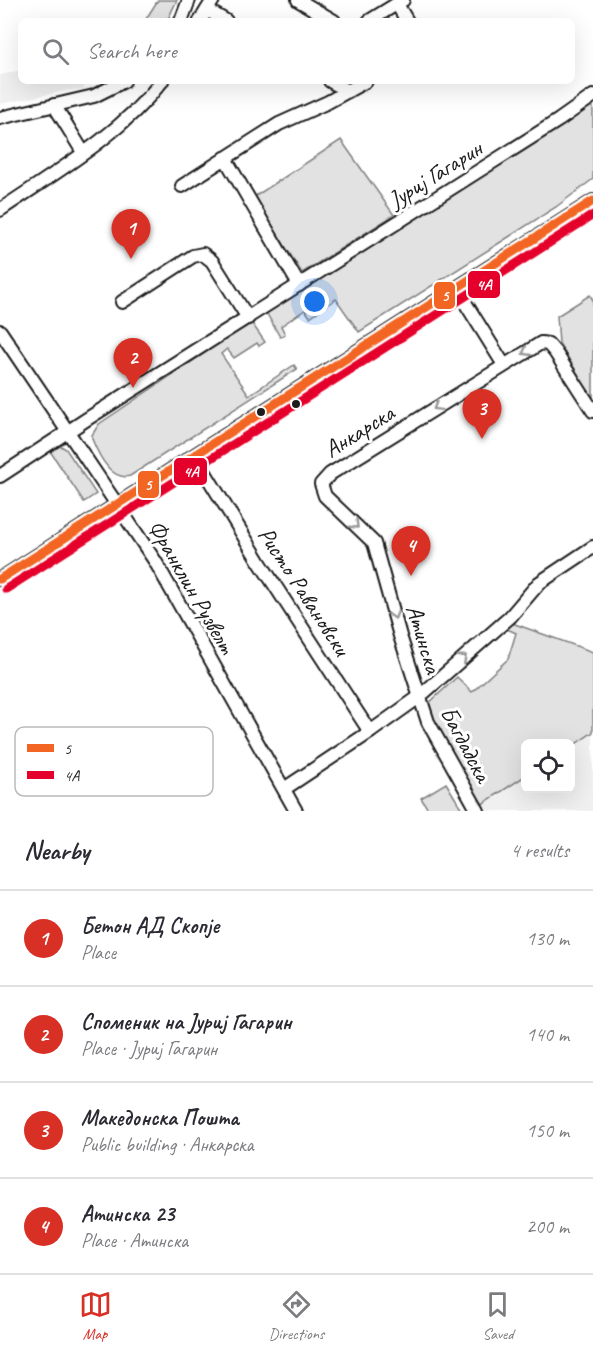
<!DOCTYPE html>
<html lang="en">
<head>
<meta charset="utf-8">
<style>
  :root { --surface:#fff; --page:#f7f7f7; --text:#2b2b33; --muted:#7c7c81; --line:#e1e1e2; --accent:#d93025 }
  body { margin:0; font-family:Caveat,sans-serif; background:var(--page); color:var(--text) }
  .controls { position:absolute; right:18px; bottom:18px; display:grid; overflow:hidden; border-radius:9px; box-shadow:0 6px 24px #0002 }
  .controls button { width:54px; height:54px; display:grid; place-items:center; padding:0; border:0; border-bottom:2px solid var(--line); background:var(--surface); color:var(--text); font:30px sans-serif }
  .you { position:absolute; left:315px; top:302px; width:21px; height:21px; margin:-15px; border:4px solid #fff; border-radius:50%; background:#1a73e8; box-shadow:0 0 0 9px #1a73e833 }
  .badge { display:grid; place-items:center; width:39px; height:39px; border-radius:50%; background:var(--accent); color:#fff; font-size:20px; font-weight:700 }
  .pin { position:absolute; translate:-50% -50px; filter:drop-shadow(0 2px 3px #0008) }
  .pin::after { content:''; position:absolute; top:32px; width:21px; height:18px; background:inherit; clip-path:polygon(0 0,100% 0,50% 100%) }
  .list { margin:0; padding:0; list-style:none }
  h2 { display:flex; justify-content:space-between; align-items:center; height:78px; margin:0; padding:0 24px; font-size:26px }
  h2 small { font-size:20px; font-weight:400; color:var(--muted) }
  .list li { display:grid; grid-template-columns:39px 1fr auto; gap:18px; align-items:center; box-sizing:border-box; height:96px; padding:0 24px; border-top:2px solid var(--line) }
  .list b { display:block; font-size:22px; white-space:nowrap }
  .list p { margin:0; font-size:20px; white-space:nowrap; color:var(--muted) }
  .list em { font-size:20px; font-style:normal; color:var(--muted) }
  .icon { flex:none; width:33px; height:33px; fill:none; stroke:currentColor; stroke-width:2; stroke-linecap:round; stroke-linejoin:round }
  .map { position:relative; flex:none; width:593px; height:811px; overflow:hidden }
  .search { position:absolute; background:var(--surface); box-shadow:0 6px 24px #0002; left:18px; right:18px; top:18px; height:66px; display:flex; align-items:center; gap:15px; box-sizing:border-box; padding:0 21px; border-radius:9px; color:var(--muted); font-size:22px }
  .sheet { height:462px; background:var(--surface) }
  nav { display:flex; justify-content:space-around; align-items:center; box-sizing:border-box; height:84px; border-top:2px solid var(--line); background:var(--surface); font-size:16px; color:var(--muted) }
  nav a { display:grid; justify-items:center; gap:3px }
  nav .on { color:var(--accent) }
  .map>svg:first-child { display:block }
  .built { fill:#f0f0f0 }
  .green { fill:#e2e2e2; stroke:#7f7f7f; stroke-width:1.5 }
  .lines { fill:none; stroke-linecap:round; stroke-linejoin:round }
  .minor-casing { stroke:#1c1c1c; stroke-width:16 }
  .minor { stroke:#fff; stroke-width:12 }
  .bus-1-casing { stroke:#fff; stroke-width:14 }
  .bus-2-casing { stroke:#fff; stroke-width:14 }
  .bus-1 { stroke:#f26522; stroke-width:9 }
  .bus-2 { stroke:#e4002b; stroke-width:9 }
  .oneway { stroke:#999 }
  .bus-dot { fill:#1c1c1c; stroke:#fff; stroke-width:2 }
  .labels { text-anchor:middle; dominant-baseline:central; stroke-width:6; stroke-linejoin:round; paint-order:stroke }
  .street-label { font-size:24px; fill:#1c1c1c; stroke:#fff }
  .key { fill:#fff; stroke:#bbb; stroke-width:1.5 }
  .key-label { font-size:16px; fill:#1c1c1c }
  .line-badge { stroke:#fff; stroke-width:2 }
  .badge-label { font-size:16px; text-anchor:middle; font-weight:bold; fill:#fff }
</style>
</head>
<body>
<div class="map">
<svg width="593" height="811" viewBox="0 0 593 811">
  <rect width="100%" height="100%" fill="#fff"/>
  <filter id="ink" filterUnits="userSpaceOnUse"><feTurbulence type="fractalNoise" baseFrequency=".0167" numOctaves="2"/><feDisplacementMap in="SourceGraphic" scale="12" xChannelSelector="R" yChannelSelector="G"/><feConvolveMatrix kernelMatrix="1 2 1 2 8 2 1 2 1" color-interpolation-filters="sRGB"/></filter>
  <g filter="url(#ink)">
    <!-- built -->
    <g class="built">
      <polygon points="21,70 21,81 82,81 84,89 69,90 0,104 0,75"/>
      <polygon points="593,732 593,811 485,811 481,805 525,776 526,788 570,788 571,747"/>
    </g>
    <!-- green -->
    <g class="green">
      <polygon points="158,0 177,0 167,21 142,21 146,19"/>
      <polygon points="593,105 593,179 556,207 359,332 336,299 310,317 305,310 281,326 285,334 280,337 267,314 268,311 278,303"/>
      <polygon points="341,140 394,215 302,273 254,197"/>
      <polygon points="590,295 593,300 593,399 559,343 557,316"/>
      <path d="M251 322 265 342 259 346 257 343 234 358 227 349 221 354 249 395 294 365 297 369 130 476C111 481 98 454 92 439V435L99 424Z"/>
      <polygon points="61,446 66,449 96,494 84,502 50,451"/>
      <polygon points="512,623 593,652 593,732 571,747 570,744 526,744 525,776 481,805 449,751 427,705 457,677 472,692 508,659 516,633 507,629"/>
      <polygon points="446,783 463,811 429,811 421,798"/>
    </g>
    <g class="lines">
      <!-- minor casing -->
      <g class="minor-casing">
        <g id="minor">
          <polyline points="298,0 334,21"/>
          <polyline points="397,4 407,21"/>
          <polyline points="207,10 226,21"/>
          <polyline points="181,21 189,0"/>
          <polyline points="200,21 213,0"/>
          <polyline points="369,21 403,0"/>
          <polyline points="330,81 348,91"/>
          <polyline points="54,105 83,152"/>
          <polyline points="0,118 94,96 124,81"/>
          <polyline points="225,158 299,285"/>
          <polyline points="182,186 279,124 328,102 366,81"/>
          <path d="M0 210C56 172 120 135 162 81"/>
          <polyline points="456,288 504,365"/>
          <polyline points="122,302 193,256 203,254 212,261 248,318"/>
          <polyline points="0,331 155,561 296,811"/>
          <polyline points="204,471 259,561 370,732"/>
          <polyline points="0,476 87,419 559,120 593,96"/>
          <polyline points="0,579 593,201"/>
          <polyline points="284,789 370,732 419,697 510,617 539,583 593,547"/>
          <polyline points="478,811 428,722 400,636 374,543 325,496 321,484 330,474 541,343 548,344 555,352 593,411"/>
        </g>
      </g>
      <!-- minor -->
      <use href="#minor" class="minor"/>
      <!-- bus-1 casing -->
      <g class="bus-1-casing">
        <polyline id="bus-1" points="0,579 593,201"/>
      </g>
      <!-- bus-2 casing -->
      <g class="bus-2-casing">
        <polyline id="bus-2" points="6,589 593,215"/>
      </g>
      <!-- bus-1 -->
      <use href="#bus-1" class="bus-1"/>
      <!-- bus-2 -->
      <use href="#bus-2" class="bus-2"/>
    </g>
    <!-- one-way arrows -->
    <defs><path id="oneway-chevron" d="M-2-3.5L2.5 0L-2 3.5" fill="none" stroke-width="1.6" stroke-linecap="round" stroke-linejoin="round" transform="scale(1.5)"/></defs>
    <g class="oneway">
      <use href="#oneway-chevron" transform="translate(526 352) rotate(149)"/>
      <use href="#oneway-chevron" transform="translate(437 407) rotate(148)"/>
      <use href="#oneway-chevron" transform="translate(355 525) rotate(44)"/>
      <use href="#oneway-chevron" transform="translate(394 615) rotate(74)"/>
      <use href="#oneway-chevron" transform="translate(463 658) rotate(-41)"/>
    </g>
  </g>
  <!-- markers -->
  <g class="bus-dot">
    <circle cx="296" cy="404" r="5"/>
    <circle cx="261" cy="412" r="5"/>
  </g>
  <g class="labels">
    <!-- street labels -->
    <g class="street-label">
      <text transform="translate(435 174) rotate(-32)">Јуриј Гагарин</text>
      <text transform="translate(359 431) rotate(-32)">Анкарска</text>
      <text transform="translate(192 587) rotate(60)">Франклин Рузвелт</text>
      <text transform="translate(304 591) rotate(57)">Ристо Равановски</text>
      <text transform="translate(424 639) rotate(73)">Атинска</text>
      <text transform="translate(466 744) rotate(62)">Багдадска</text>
    </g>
  </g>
  <!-- legend -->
  <rect x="15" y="727" width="198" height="69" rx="9" class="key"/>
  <rect x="27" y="744" width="27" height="8" fill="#f26522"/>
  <rect x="27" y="771" width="27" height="8" fill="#e4002b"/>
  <g class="key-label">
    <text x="64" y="754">5</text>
    <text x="64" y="781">4A</text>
  </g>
  <g class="line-badge">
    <rect x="467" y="270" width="34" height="29" rx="6" fill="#e4002b"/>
    <rect x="433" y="281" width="23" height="29" rx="6" fill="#f26522"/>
    <rect x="173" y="457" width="35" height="29" rx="6" fill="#e4002b"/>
    <rect x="137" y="470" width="23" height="29" rx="6" fill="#f26522"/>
  </g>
  <g class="badge-label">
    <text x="484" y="290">4A</text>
    <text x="445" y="301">5</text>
    <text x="191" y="477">4A</text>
    <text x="148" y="490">5</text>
  </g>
</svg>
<div class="controls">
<button><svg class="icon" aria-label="locate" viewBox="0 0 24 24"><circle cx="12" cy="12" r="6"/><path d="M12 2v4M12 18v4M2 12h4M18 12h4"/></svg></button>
</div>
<div class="you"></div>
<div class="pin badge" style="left:131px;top:259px">1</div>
<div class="pin badge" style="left:133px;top:388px">2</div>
<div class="pin badge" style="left:482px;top:439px">3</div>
<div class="pin badge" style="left:411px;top:576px">4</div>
<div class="search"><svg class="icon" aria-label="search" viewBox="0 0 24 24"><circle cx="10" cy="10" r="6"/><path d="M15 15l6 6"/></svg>Search here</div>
</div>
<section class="sheet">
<h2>Nearby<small>4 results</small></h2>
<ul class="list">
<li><span class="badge">1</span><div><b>Бетон АД Скопје</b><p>Place</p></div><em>130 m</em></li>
<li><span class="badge">2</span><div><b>Споменик на Јуриј Гагарин</b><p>Place · Јуриј Гагарин</p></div><em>140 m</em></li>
<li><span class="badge">3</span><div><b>Македонска Пошта</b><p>Public building · Анкарска</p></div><em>150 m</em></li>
<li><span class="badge">4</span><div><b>Атинска 23</b><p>Place · Атинска</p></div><em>200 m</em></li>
</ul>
</section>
<nav>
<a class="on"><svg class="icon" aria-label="map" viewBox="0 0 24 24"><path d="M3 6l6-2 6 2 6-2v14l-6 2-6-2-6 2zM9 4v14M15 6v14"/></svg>Map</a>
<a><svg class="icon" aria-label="directions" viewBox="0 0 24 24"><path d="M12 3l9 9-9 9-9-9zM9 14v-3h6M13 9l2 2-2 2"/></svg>Directions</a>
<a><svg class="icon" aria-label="saved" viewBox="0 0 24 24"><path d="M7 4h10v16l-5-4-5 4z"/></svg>Saved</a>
</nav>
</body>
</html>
